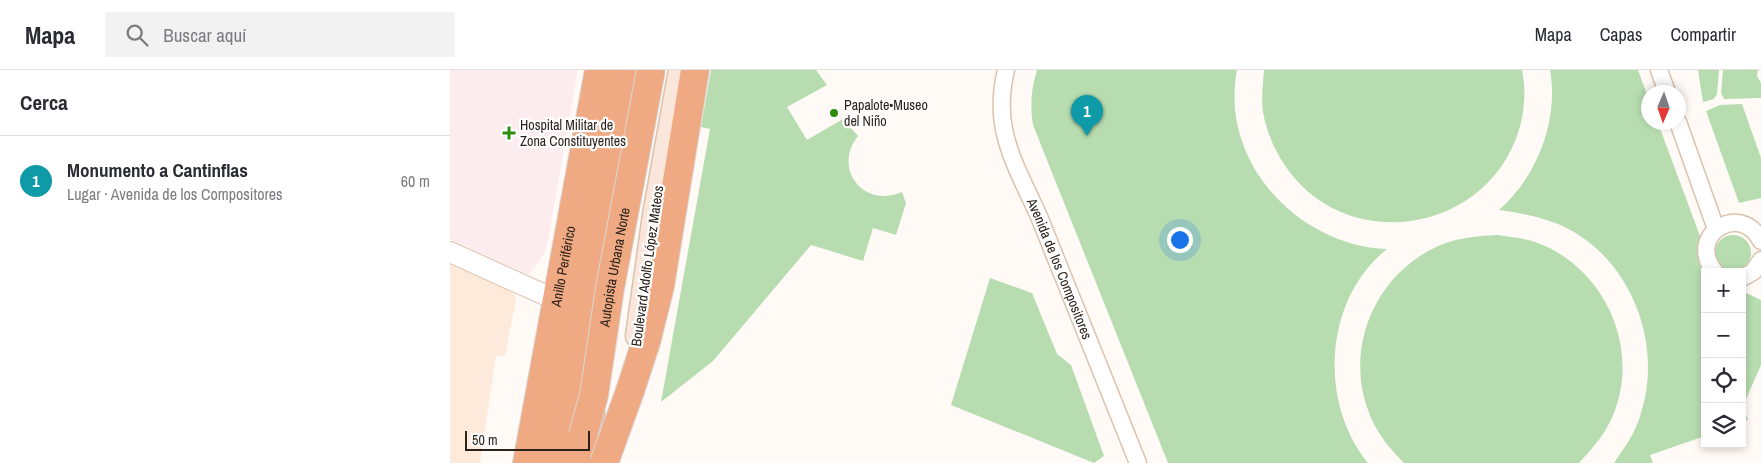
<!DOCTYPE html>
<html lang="es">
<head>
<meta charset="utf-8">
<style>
  :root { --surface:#fff; --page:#f2f2f3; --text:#2b2b33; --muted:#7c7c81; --line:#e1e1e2; --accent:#db2777 }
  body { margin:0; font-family:"Archivo Narrow",sans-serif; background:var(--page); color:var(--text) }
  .controls { position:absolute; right:15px; bottom:15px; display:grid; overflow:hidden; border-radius:0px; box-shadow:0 2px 8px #0003 }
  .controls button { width:45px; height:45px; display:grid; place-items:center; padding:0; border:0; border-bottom:1px solid var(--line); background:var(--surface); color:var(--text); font:25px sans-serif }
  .compass { position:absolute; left:1191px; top:15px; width:45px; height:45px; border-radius:50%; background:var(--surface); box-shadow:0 2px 8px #0003; rotate:182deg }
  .scale { position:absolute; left:15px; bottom:12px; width:125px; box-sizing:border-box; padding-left:5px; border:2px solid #2b221a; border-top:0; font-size:14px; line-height:18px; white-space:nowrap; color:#2b221a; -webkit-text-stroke:4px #fff; paint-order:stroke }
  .you { position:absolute; left:729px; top:169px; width:18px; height:18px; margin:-12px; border:4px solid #fff; border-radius:50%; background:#1a73e8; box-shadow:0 0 0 8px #1a73e833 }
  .badge { display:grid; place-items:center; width:32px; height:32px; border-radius:50%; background:var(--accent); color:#fff; font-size:16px; font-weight:700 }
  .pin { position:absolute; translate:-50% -41px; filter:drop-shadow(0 1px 2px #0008) }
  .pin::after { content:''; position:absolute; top:26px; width:18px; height:15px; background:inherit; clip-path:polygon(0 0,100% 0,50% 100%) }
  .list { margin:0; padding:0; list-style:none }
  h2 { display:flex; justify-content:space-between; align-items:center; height:65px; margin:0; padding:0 20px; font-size:21px }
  h2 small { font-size:16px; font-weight:400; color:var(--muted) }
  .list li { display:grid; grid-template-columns:32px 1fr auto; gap:15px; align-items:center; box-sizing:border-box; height:90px; padding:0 20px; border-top:1px solid var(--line) }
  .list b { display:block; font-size:19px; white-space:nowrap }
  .list p { margin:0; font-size:16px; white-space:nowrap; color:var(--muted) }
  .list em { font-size:16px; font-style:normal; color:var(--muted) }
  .icon { flex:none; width:28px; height:28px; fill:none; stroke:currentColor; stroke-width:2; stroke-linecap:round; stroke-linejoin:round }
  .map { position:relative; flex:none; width:1311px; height:393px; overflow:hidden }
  header { display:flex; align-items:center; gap:30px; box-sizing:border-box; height:70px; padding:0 25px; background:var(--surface); border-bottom:1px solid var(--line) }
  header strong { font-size:24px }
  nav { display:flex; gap:28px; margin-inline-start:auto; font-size:18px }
  .search { width:350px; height:45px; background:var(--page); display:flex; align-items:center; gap:12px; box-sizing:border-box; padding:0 18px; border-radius:0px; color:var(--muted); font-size:19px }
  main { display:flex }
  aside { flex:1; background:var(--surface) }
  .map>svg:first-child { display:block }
  .built { fill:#fdeada }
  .medical { fill:#fdecee }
  .green { fill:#b6dcb0 }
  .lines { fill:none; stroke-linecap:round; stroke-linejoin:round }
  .minor-casing { stroke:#dac2ad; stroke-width:19 }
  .tertiary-casing { stroke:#dac2ad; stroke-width:22 }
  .secondary-casing { stroke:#dac2ad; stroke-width:25 }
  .motorway-casing { stroke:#d9d7d6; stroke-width:30 }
  .minor { stroke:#fff; stroke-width:16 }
  .tertiary { stroke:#fff; stroke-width:20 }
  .secondary { stroke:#fae6da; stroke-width:22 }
  .motorway { stroke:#f0aa83; stroke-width:28 }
  .motorway-bridge-casing { stroke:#d9d7d6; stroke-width:30; stroke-linecap:butt }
  .motorway-bridge { stroke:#f0aa83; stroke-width:28 }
  .poi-dot { fill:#2b8f0c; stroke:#fff; stroke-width:2 }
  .labels { text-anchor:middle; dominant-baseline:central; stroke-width:4.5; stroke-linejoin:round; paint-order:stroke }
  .poi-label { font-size:14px; fill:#2b221a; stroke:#fff; text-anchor:start }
  .street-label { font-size:14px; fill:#2b221a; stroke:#fff }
</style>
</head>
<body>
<header>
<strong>Mapa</strong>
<div class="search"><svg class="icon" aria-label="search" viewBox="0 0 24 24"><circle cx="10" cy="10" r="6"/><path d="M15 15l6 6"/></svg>Buscar aquí</div>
<nav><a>Mapa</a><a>Capas</a><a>Compartir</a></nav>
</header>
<main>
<aside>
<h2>Cerca<small></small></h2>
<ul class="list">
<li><span class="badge" style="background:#0f9aa8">1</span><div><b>Monumento a Cantinflas</b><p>Lugar · Avenida de los Compositores</p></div><em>60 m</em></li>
</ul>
</aside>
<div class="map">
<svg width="1311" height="393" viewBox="0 0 1311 393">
  <rect width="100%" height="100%" fill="#fffaf6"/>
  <!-- built -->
  <polygon class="built" points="0,191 63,221 66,229 55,286 46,286 30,393 0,393"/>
  <!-- medical -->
  <polygon class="medical" points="0,0 128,0 96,181 78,205 0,169"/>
  <!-- green -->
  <g class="green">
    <path d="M261 0H366L377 15 337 37 357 70 393 49 408 66C382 99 414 139 452 122L456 133 446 165 423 158 413 191 361 175 263 291 211 332 260 59 251 57Z"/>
    <path d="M587 0H787C769 91 848 176 937 179 874 229 868 332 918 393H718L583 55C580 35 581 19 587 0Z"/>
    <path d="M814 0H1072C1077 23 1074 49 1065 71 1026 167 891 182 834 94 824 79 816 60 813 42 811 28 813 14 814 0Z"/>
    <path d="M1100 0H1188L1198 27V52L1208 53 1250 166C1250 182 1247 192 1255 206V366L1200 385 1203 393H1164C1175 377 1186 362 1191 343 1214 271 1179 184 1108 154 1088 146 1069 143 1049 140 1087 107 1109 50 1100 0Z"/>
    <polygon points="1248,0 1269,0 1267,24 1264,29 1253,32"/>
    <polygon points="1273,0 1308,0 1307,6 1311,13 1311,28 1274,29 1271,23"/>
    <polygon points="1292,34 1311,88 1311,128 1289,133 1256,41 1270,35"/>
    <path d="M1047 165C1061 167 1075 168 1088 173 1155 199 1190 277 1164 343 1156 363 1143 378 1129 393H954C939 378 925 361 918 340 895 277 925 207 984 178 1004 168 1025 166 1047 165Z"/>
    <circle cx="1283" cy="183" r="18"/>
    <polygon points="540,208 582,223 607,284 621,295 654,386 644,393 501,335"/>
    <polygon points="1292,221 1311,230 1311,295 1293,336 1298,350 1292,352"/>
  </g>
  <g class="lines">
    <!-- minor casing -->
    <g class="minor-casing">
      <g id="minor">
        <path id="s1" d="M556 0C551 21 550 43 555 64 562 94 578 121 590 149 623 230 655 312 688 393"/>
        <polyline points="1209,0 1217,22"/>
        <polyline points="1228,52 1266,159"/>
        <path d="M1265 202C1235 166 1290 130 1311 171"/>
        <polyline points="1292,208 1303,202 1311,190"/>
      </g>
    </g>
    <!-- tertiary casing -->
    <g class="tertiary-casing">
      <polyline id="tertiary" points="0,182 95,225"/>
    </g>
    <!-- secondary casing -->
    <g class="secondary-casing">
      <polyline id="secondary" points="187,266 204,145 230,0"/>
    </g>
    <!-- motorway casing -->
    <g class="motorway-casing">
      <g id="motorway">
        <polyline points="180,321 196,272 210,216 245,0"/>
        <path id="s2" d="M77 393 149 0"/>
        <polyline points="105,393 173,0"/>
        <polyline points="133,393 141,343"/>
      </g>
    </g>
    <!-- minor -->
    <use href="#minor" class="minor"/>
    <!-- tertiary -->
    <use href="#tertiary" class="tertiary"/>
    <!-- secondary -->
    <use href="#secondary" class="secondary"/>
    <!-- motorway -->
    <use href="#motorway" class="motorway"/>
    <!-- motorway-bridge casing -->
    <g class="motorway-bridge-casing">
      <g id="motorway-bridge">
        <path id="s3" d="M133 365 144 325 160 218 201 0"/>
        <polyline points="154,393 180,321"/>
      </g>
    </g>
    <!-- motorway-bridge -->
    <use href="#motorway-bridge" class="motorway-bridge"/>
  </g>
  <!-- markers -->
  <g class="poi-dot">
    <circle cx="384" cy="43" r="5"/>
    <path d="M56.5 55.5h5v5h5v5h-5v5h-5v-5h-5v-5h5z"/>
  </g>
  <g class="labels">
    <!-- poi labels -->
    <g class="poi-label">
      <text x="394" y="35">Papalote•Museo<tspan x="394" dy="16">del Niño</tspan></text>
      <text x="70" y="55">Hospital Militar de<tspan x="70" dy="16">Zona Constituyentes</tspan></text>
    </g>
    <!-- street labels -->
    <g class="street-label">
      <text transform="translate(197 196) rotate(-82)">Boulevard Adolfo López Mateos</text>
      <text stroke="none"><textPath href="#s2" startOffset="200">Anillo Periférico</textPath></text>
      <text stroke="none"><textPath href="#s3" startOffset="171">Autopista Urbana Norte</textPath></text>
      <text stroke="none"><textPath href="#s1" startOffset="210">Avenida de los Compositores</textPath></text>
    </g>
  </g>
</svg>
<div class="controls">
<button>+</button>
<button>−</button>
<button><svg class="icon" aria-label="locate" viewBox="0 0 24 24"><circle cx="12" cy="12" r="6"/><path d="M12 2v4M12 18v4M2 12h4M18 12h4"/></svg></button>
<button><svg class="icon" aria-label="layers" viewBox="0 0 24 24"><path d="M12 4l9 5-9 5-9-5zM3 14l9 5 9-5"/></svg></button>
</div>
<svg class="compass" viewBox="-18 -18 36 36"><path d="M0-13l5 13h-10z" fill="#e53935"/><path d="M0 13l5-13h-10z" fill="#7c7c81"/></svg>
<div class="scale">50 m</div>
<div class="you"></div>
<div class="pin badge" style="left:637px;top:66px;background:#0f9aa8">1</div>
</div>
</main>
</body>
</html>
